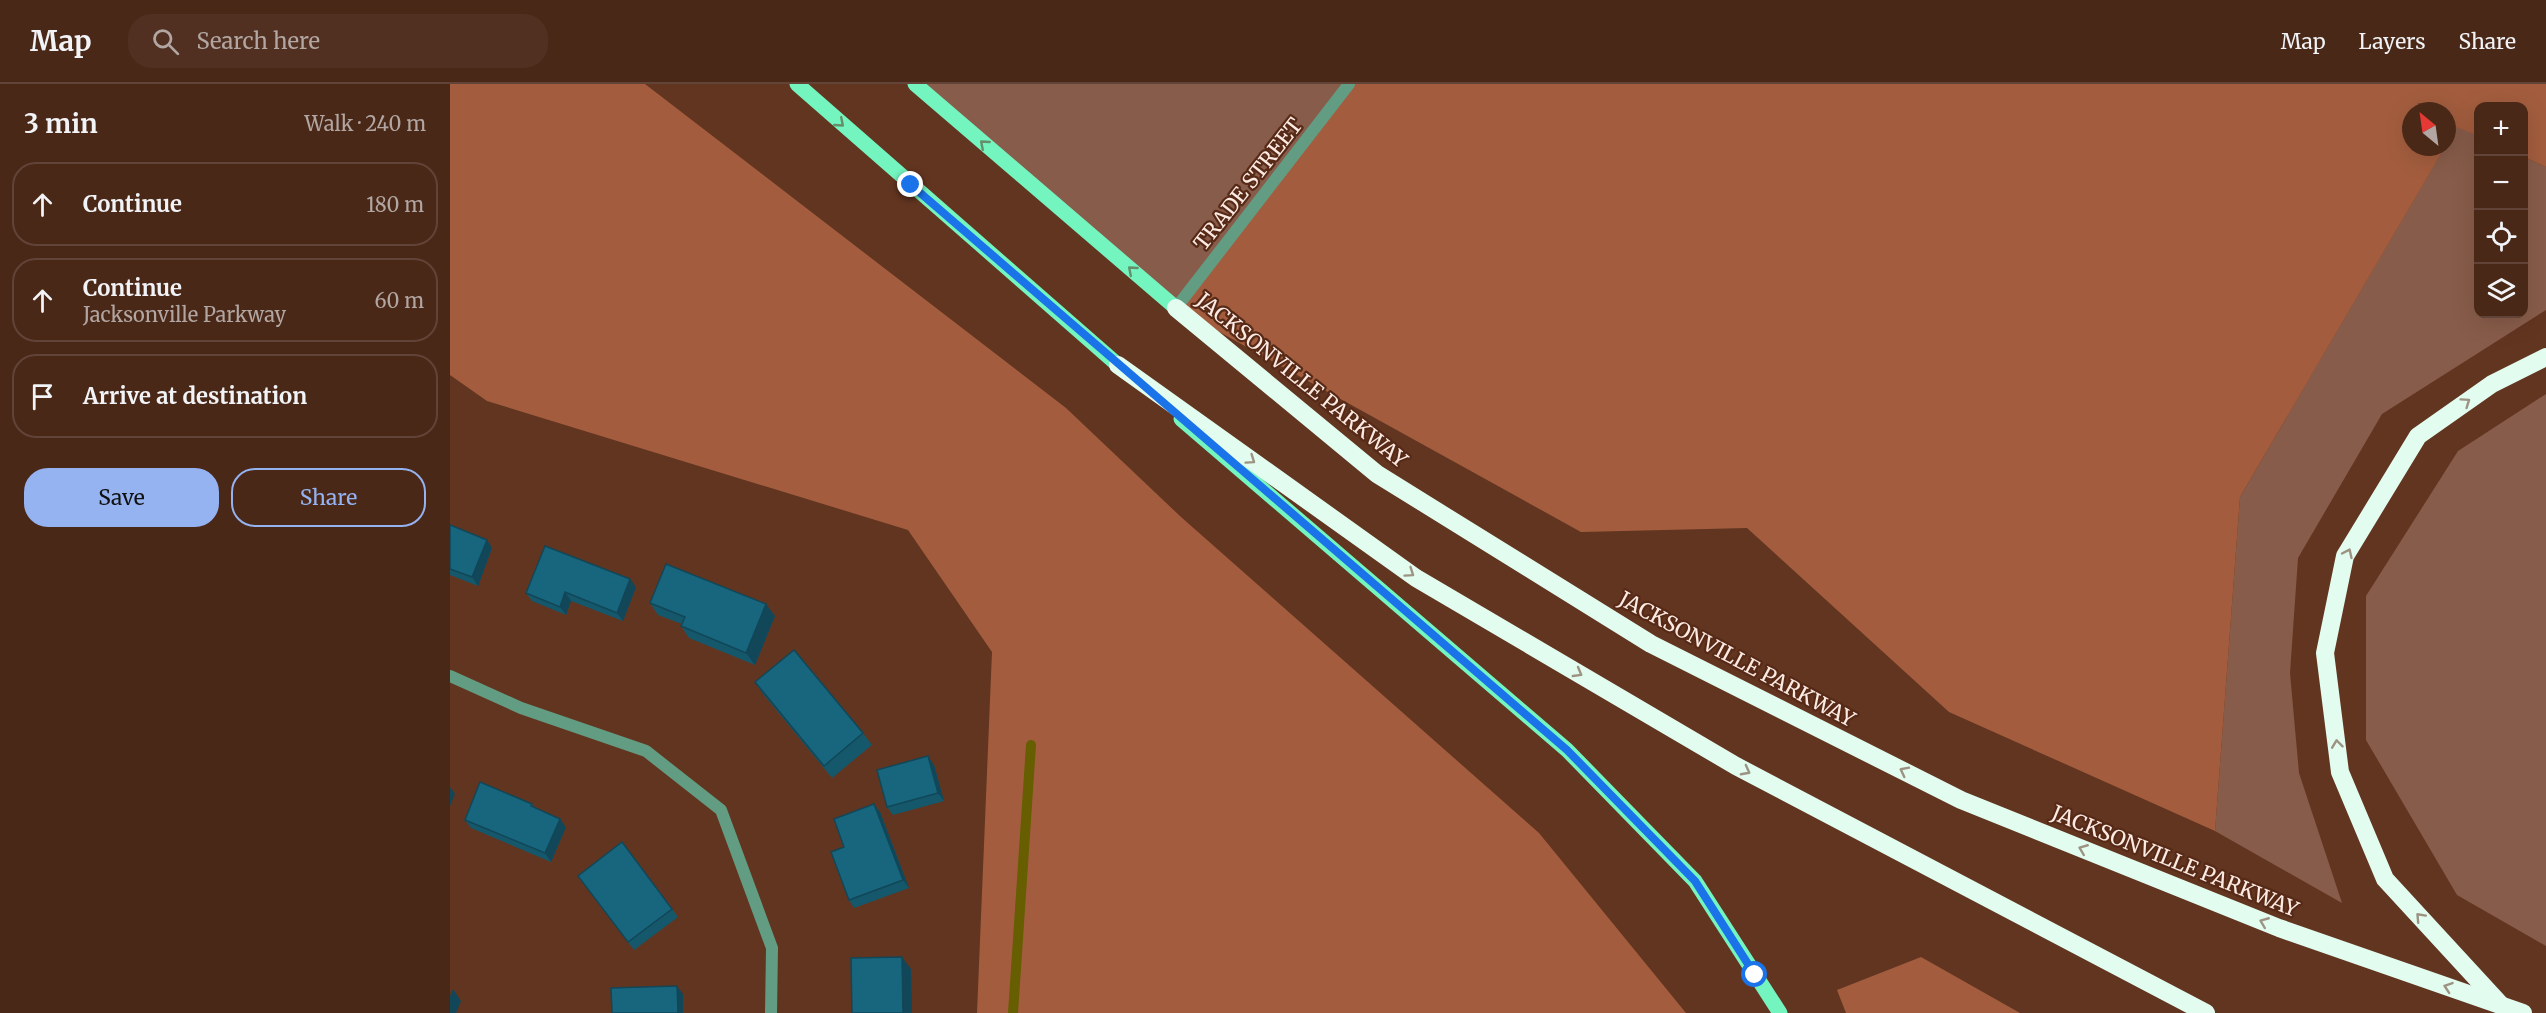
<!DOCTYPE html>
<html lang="en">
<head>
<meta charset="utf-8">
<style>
  :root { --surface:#4a2818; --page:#513021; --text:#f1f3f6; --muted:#b2a6a2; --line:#614437; --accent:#95b2f1 }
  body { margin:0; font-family:Merriweather,serif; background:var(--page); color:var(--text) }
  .controls { position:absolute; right:18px; top:18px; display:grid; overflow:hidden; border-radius:12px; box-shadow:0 6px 24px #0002 }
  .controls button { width:54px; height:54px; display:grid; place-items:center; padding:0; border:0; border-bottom:2px solid var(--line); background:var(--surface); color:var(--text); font:30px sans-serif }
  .compass { position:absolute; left:1952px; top:18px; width:54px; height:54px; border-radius:50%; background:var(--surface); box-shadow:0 6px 24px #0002; rotate:331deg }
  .stop { position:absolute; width:18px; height:18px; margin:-14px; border:4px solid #1a73e8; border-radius:50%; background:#fff }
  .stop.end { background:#1a73e8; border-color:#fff; box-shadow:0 2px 6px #0008 }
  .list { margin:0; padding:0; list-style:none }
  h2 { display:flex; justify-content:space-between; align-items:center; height:78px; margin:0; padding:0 24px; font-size:26px }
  h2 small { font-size:20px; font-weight:400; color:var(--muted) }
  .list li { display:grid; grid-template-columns:39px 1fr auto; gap:18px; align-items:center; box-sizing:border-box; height:84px; margin:0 12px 12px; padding:0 12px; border:2px solid var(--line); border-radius:24px }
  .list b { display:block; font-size:22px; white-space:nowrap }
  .list p { margin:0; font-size:20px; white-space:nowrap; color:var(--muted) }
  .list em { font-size:20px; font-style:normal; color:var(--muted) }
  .actions { display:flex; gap:12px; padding:18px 24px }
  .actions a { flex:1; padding:14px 0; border:2px solid var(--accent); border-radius:24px; text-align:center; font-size:21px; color:var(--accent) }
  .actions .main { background:var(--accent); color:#111 }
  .icon { flex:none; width:33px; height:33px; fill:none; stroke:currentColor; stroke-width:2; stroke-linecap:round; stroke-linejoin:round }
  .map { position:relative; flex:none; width:2096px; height:929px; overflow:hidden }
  header { display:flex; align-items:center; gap:36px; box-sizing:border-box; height:84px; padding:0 30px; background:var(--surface); border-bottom:2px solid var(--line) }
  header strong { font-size:28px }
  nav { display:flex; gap:33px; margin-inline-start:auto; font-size:21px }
  .search { width:420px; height:54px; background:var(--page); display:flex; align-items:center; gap:15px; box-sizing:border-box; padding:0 21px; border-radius:24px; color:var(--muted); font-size:22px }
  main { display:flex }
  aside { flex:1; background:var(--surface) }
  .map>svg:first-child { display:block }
  .green { fill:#885c4a }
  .forest { fill:#a35d3e }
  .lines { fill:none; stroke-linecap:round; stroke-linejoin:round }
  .stream { stroke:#665e00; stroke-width:10 }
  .minor { stroke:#629c82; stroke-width:12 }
  .tertiary { stroke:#629c82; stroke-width:12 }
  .primary { stroke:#74f4bf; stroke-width:15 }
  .motorway { stroke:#e2fcef; stroke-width:18 }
  .wall { fill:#15586c }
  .shaded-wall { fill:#114758 }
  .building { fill:#18667e; stroke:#114758; stroke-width:1.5 }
  .oneway { stroke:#658f6a }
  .oneway2 { stroke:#9c9382 }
  .route { stroke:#1a73e8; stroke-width:8 }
  .labels { text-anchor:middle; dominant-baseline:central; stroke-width:4.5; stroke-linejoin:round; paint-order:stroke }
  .street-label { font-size:21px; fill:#fceae3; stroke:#562a16 }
</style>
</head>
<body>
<header>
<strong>Map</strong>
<div class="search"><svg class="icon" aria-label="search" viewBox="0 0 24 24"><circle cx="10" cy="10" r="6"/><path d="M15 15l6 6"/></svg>Search here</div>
<nav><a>Map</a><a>Layers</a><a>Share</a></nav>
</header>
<main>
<aside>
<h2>3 min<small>Walk · 240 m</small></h2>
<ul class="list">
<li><svg class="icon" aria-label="ahead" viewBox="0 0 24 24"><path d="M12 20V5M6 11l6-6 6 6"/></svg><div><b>Continue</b></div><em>180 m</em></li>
<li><svg class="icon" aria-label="ahead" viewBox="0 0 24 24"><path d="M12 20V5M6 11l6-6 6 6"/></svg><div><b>Continue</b><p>Jacksonville Parkway</p></div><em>60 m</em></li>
<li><svg class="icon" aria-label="arrive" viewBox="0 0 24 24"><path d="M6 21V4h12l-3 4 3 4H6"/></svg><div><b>Arrive at destination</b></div></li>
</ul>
<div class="actions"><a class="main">Save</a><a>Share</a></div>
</aside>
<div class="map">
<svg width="2096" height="929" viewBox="0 0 2096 929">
  <rect width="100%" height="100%" fill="#623520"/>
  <!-- green -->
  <g class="green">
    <polygon points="465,0 899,0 726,224"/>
    <polygon points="2007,42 2028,52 2028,230 2074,230 2074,73 2096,83 2096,226 1932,330 1848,474 1840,589 1849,689 1892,819 1765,747 1790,413"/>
    <polygon points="2096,310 2096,862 2007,811 1916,656 1916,512 2008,367"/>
  </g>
  <!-- forest -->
  <g class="forest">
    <polygon points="0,0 195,0 616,324 731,433 1089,749 1236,929 527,929 542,568 458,446 37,317 0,291"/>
    <polygon points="899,0 2096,0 2096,83 2074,73 2074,22 2028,22 2028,52 2007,43 1997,59 1997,27 1961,27 1961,63 1995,63 1790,413 1765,747 1499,628 1297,444 1131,448 726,224"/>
    <polygon points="1471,873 1570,929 1396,929 1387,906"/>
  </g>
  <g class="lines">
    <!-- stream -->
    <polyline class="stream" points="563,929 581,661"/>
    <!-- minor -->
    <polyline class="minor" points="0,592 71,624 196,667 271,726 322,864 321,929"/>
    <!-- tertiary -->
    <polyline class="tertiary" points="726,224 899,0"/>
    <!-- primary -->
    <g class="primary">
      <polyline points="347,0 676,288"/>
      <polyline points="465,0 726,224"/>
      <polyline points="731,335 1117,666 1245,797 1330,929"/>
    </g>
    <!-- motorway -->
    <g class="motorway">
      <polyline points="726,224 927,390 1201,560 1511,716 1829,844 2073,929"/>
      <polyline points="668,281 966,494 1286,682 1756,929"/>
      <polyline points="2051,921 1935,795 1890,688 1875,569 1895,472 1968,352 2042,300 2096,273"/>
    </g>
  </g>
  <!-- wall -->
  <g class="wall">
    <polygon points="0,441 37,456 42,464 28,502 0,491"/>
    <polygon points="186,503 173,537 121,517 116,531 82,517 76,509"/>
    <polygon points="200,519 325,532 305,581 239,554 231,542 232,540 208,531"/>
    <polygon points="305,598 413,649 422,661 382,694 313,610"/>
    <polygon points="484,681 494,717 443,731 437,723"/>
    <polygon points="82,720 85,724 116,743 101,778 21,744 15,736"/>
    <polygon points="424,720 430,728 459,804 404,824 399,816 394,763"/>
    <polygon points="172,758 228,833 184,866 128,792"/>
  </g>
  <!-- shaded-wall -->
  <g class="shaded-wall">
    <polygon points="37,456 42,464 28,502 22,493"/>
    <polygon points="180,495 186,503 173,537 167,529"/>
    <polygon points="115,508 121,517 116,531 110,523"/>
    <polygon points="316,520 325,532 305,581 296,569"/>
    <polygon points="478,672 484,681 494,717 488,709"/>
    <polygon points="0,703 5,710 0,722"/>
    <polygon points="424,720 430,728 459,804 453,796"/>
    <polygon points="110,735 116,743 101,778 95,769"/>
    <polygon points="452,873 461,885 462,929 453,929"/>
    <polygon points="227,902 233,910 233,929 228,929"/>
    <polygon points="3,905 11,917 6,929 0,929 0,912"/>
  </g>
  <!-- building -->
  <g class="building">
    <polygon points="0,441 37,456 22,493 0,485"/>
    <polygon points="95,462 180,495 167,529 115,508 110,523 76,509"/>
    <polygon points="216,480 316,520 296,569 231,542 235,533 200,519"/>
    <polygon points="344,566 413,649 374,682 305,598"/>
    <polygon points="478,672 488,709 437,723 427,686"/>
    <polygon points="30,698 82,720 81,722 110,735 95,769 15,736"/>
    <polygon points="424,720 453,796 399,816 381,768 394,763 384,735"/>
    <polygon points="172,758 222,825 178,858 128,792"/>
    <polygon points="452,873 453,929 402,929 401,874"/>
    <polygon points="227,902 228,929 162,929 161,904"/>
  </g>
  <!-- one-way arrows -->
  <defs><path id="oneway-chevron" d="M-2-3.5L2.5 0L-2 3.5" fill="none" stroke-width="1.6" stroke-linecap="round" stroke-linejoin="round" transform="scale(1.5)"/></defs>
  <g class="oneway">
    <use href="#oneway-chevron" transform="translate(390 39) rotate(41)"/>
    <use href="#oneway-chevron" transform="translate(534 60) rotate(-139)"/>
    <use href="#oneway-chevron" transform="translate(682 186) rotate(-139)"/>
  </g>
  <g class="oneway2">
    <use href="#oneway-chevron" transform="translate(2016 318) rotate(-35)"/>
    <use href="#oneway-chevron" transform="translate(801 376) rotate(35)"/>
    <use href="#oneway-chevron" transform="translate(1898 469) rotate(-65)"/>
    <use href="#oneway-chevron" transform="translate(960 489) rotate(35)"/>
    <use href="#oneway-chevron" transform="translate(1128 589) rotate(30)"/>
    <use href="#oneway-chevron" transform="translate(1887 660) rotate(-97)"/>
    <use href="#oneway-chevron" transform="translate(1296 687) rotate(28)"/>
    <use href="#oneway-chevron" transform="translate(1454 687) rotate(-153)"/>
    <use href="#oneway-chevron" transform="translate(1633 765) rotate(-158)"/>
    <use href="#oneway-chevron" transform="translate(1970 833) rotate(-133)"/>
    <use href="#oneway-chevron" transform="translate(1814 838) rotate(-158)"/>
    <use href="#oneway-chevron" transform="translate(1998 903) rotate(-161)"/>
  </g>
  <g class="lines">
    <!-- route -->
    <polyline class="route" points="461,101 1117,666 1245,797 1305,891"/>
  </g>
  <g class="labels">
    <!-- street labels -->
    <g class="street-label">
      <text transform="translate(798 100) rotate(-52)">TRADE STREET</text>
      <text transform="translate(852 296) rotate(39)">JACKSONVILLE PARKWAY</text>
      <text transform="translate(1287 575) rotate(28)">JACKSONVILLE PARKWAY</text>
      <text transform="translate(1725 777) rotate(22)">JACKSONVILLE PARKWAY</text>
    </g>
  </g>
</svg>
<div class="controls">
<button>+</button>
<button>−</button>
<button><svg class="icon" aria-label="locate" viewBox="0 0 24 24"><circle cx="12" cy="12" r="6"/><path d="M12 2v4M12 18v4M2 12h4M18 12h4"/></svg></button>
<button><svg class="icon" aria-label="layers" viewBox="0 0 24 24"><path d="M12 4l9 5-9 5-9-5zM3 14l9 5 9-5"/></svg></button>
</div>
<svg class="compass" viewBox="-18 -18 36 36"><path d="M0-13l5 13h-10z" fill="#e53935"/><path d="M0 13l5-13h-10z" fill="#b2a6a2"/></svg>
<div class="stop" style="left:1305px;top:891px"></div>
<div class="stop end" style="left:461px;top:101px"></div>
</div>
</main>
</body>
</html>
